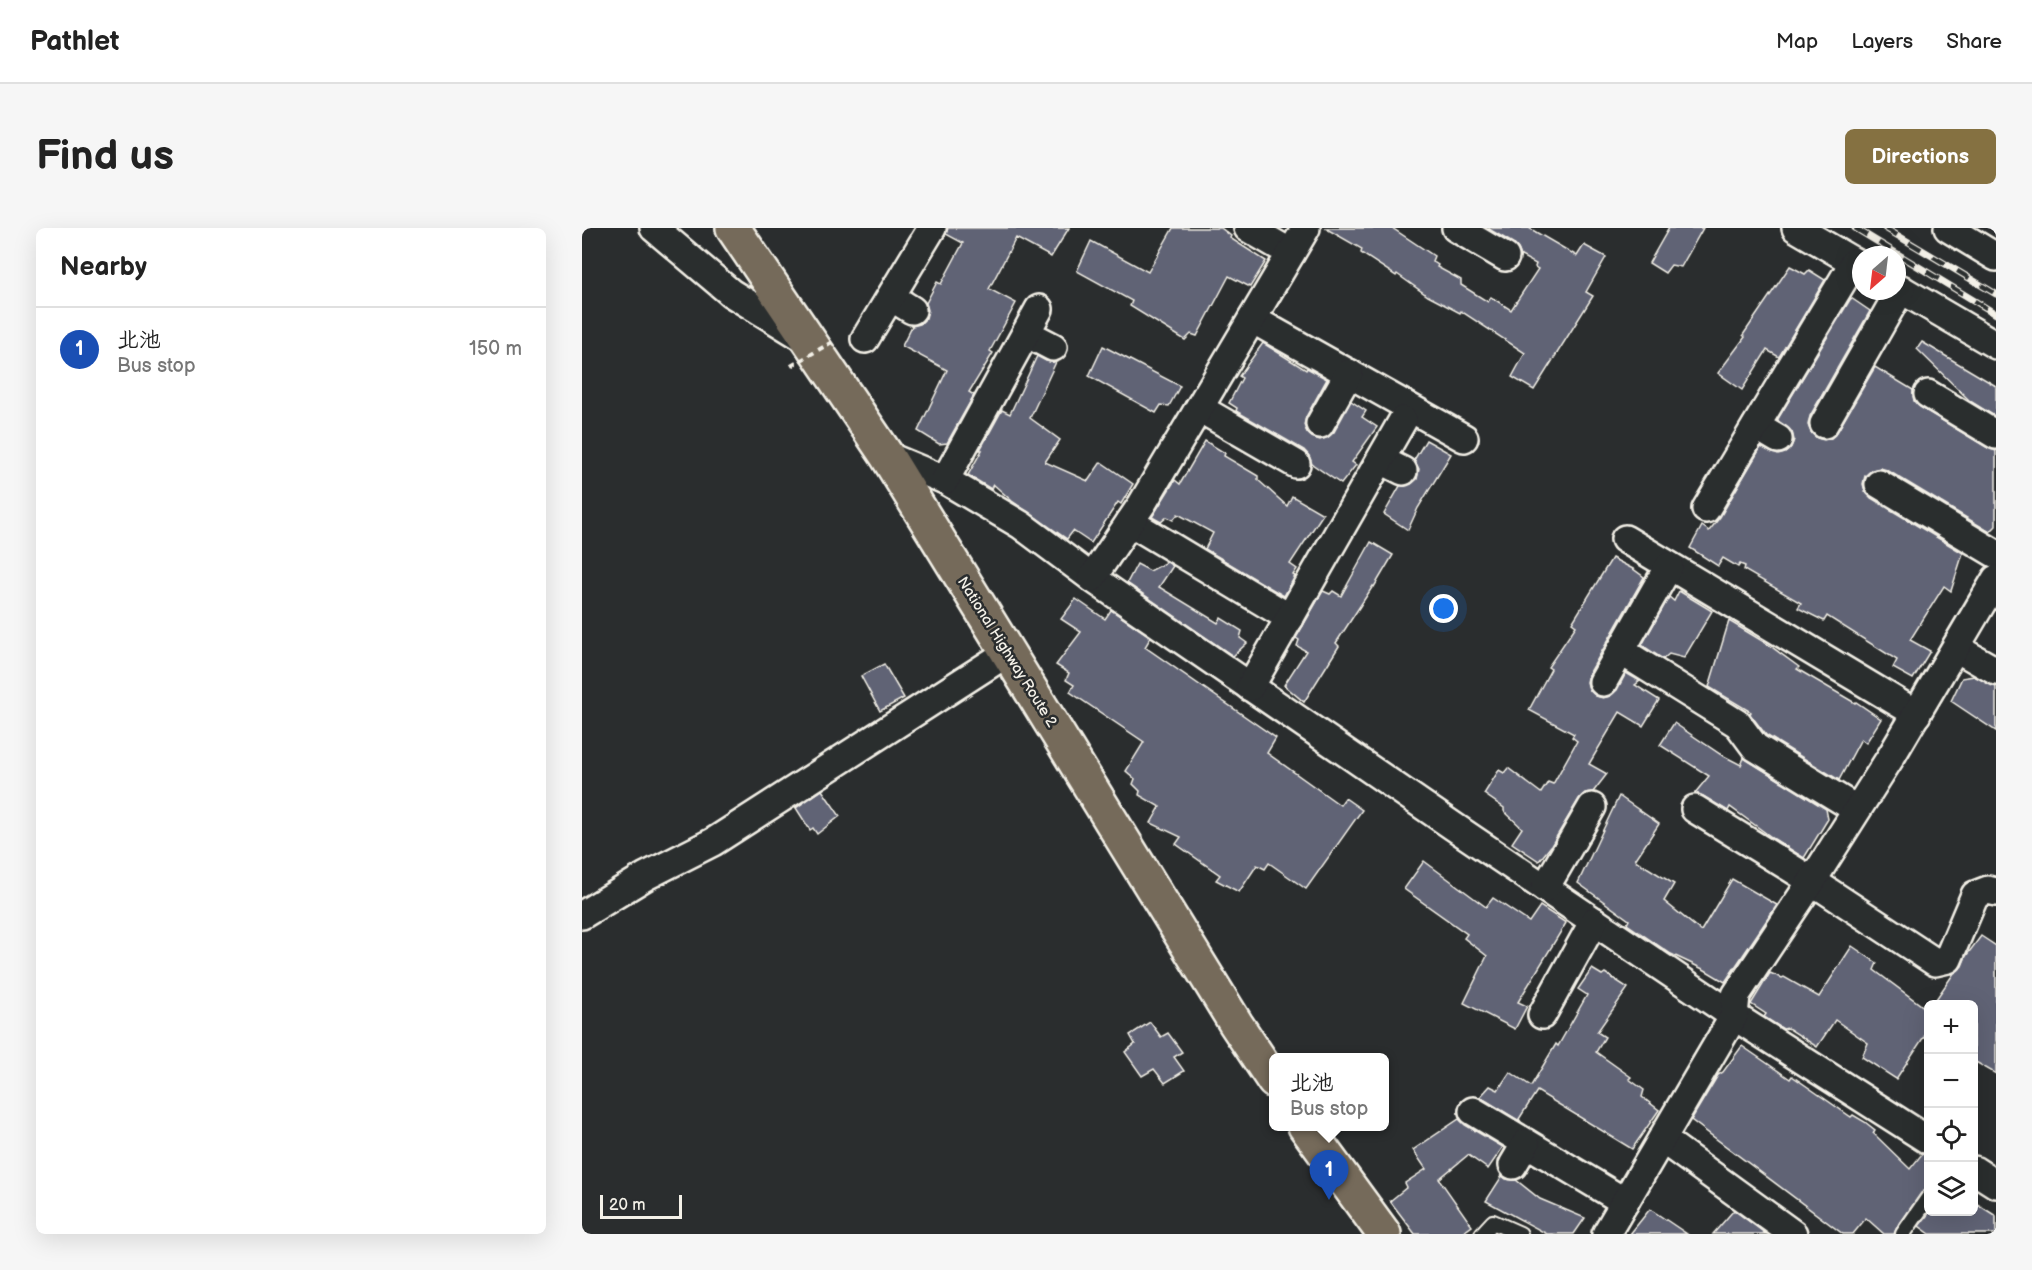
<!DOCTYPE html>
<html lang="en">
<head>
<meta charset="utf-8">
<style>
  :root { --surface:#fff; --page:#f6f6f6; --text:#222; --muted:#767676; --line:#e0e0e0; --accent:#857141 }
  body { margin:0; font-family:"Balsamiq Sans","Klee One",sans-serif; background:var(--page); color:var(--text) }
  .controls { position:absolute; right:18px; bottom:18px; display:grid; overflow:hidden; border-radius:9px; box-shadow:0 6px 24px #0002 }
  .controls button { width:54px; height:54px; display:grid; place-items:center; padding:0; border:0; border-bottom:2px solid var(--line); background:var(--surface); color:var(--text); font:30px sans-serif }
  .compass { position:absolute; left:1270px; top:18px; width:54px; height:54px; border-radius:50%; background:var(--surface); box-shadow:0 6px 24px #0002; rotate:208deg }
  .scale { position:absolute; left:18px; bottom:15px; width:82px; box-sizing:border-box; padding-left:6px; border:3px solid #f4f1e8; border-top:0; font-size:16px; line-height:21px; white-space:nowrap; color:#f4f1e8; -webkit-text-stroke:4px #2a2d2e; paint-order:stroke }
  .you { position:absolute; left:862px; top:381px; width:21px; height:21px; margin:-15px; border:4px solid #fff; border-radius:50%; background:#1a73e8; box-shadow:0 0 0 9px #1a73e833 }
  .badge { display:grid; place-items:center; width:39px; height:39px; border-radius:50%; background:var(--accent); color:#fff; font-size:20px; font-weight:700 }
  .pin { position:absolute; translate:-50% -50px; filter:drop-shadow(0 2px 3px #0008) }
  .pin::after { content:''; position:absolute; top:32px; width:21px; height:18px; background:inherit; clip-path:polygon(0 0,100% 0,50% 100%) }
  .popup { position:absolute; left:687px; top:825px; width:120px; height:78px; box-sizing:border-box; display:grid; place-content:center; border-radius:9px; background:var(--surface); filter:drop-shadow(0 2px 4px #0005); font-size:20px; white-space:nowrap; color:var(--muted) }
  .popup b { font-size:22px; color:var(--text) }
  .popup::after { content:''; position:absolute; left:50%; top:100%; margin-left:-12px; border:12px solid transparent; border-top-color:var(--surface) }
  .list { margin:0; padding:0; list-style:none }
  h2 { display:flex; justify-content:space-between; align-items:center; height:78px; margin:0; padding:0 24px; font-size:26px }
  h2 small { font-size:20px; font-weight:400; color:var(--muted) }
  .list li { display:grid; grid-template-columns:39px 1fr auto; gap:18px; align-items:center; box-sizing:border-box; height:84px; padding:0 24px; border-top:2px solid var(--line) }
  .list b { display:block; font-size:22px; white-space:nowrap }
  .list p { margin:0; font-size:20px; white-space:nowrap; color:var(--muted) }
  .list em { font-size:20px; font-style:normal; color:var(--muted) }
  .icon { flex:none; width:33px; height:33px; fill:none; stroke:currentColor; stroke-width:2; stroke-linecap:round; stroke-linejoin:round }
  .map { position:relative; flex:none; width:1414px; height:1006px; overflow:hidden; border-radius:9px }
  header { display:flex; align-items:center; gap:36px; box-sizing:border-box; height:84px; padding:0 30px; background:var(--surface); border-bottom:2px solid var(--line) }
  header strong { font-size:28px }
  nav { display:flex; gap:33px; margin-inline-start:auto; font-size:21px }
  .intro { display:flex; align-items:center; justify-content:space-between; box-sizing:border-box; height:144px; padding:0 36px }
  h1 { margin:0; font-size:42px }
  .button { padding:15px 27px; border-radius:9px; background:var(--accent); color:#fff; font-size:21px; font-weight:700 }
  main { display:flex; gap:36px; padding:0 36px }
  aside { flex:1; background:var(--surface); border-radius:9px; box-shadow:0 6px 24px #0002 }
  .map>svg:first-child { display:block }
  .building { fill:#606375; stroke:#f4f1e8; stroke-width:1.5 }
  .lines { fill:none; stroke-linecap:round; stroke-linejoin:round }
  .lane-casing { stroke:#f4f1e8; stroke-width:18 }
  .street-casing { stroke:#f4f1e8; stroke-width:32 }
  .highway-casing { stroke:#f4f1e8; stroke-width:38 }
  .lane { stroke:#2a2d2e; stroke-width:14 }
  .street { stroke:#2a2d2e; stroke-width:27 }
  .highway { stroke:#746a5a; stroke-width:33 }
  .rail-casing { stroke:#f4f1e8; stroke-width:7 }
  .rail { stroke:#2a2d2e; stroke-width:4.5; stroke-dasharray:14; stroke-linecap:butt }
  .path-bridge { stroke:#f4f1e8; stroke-width:4; stroke-dasharray:6 4.5; stroke-linecap:butt }
  .labels { text-anchor:middle; dominant-baseline:central; stroke-width:5; stroke-linejoin:round; paint-order:stroke }
  .street-label { font-size:15px; fill:#f4f1e8; stroke:#2a2d2e }
</style>
</head>
<body>
<header>
<strong>Pathlet</strong>
<nav><a>Map</a><a>Layers</a><a>Share</a></nav>
</header>
<div class="intro"><h1>Find us</h1><a class="button">Directions</a></div>
<main>
<aside>
<h2>Nearby<small></small></h2>
<ul class="list">
<li><span class="badge" style="background:#1a4fb4">1</span><div><b>北池</b><p>Bus stop</p></div><em>150 m</em></li>
</ul>
</aside>
<div class="map">
<svg width="1414" height="1006" viewBox="0 0 1414 1006">
  <rect width="100%" height="100%" fill="#2a2d2e"/>
  <filter id="ink" filterUnits="userSpaceOnUse"><feTurbulence type="fractalNoise" baseFrequency=".0167" numOctaves="2"/><feDisplacementMap in="SourceGraphic" scale="12" xChannelSelector="R" yChannelSelector="G"/><feConvolveMatrix kernelMatrix="1 2 1 2 8 2 1 2 1" color-interpolation-filters="sRGB"/></filter>
  <g filter="url(#ink)">
    <!-- building -->
    <g class="building">
      <polygon points="366,0 487,0 469,29 434,10 407,61 434,75 408,123 411,125 387,164 392,167 365,215 357,216 336,203 365,142 320,118 330,98 338,96 344,90 346,82 344,75 355,54 359,56 381,15 364,6"/>
      <polygon points="591,0 639,0 649,8 648,10 684,33 668,59 647,48 615,108 609,106 603,112 548,78 550,73 495,43 509,13 566,44"/>
      <polygon points="743,0 810,0 852,28 850,33 856,37 855,39 879,52 879,57 906,74 909,69 929,82 956,41 953,39 954,36 939,28 936,21 931,15 905,0 947,0 995,28 1002,17 1024,29 1004,64 1011,68 952,162 930,149 943,125 879,83 878,85 846,68 815,46 814,48 779,25 780,21"/>
      <polygon points="1087,0 1121,0 1099,39 1089,37 1083,45 1067,35"/>
      <polygon points="1208,38 1223,46 1227,42 1243,52 1197,129 1185,122 1160,162 1136,145 1163,109 1161,107"/>
      <polygon points="1269,70 1288,83 1228,188 1226,197 1229,204 1235,210 1242,212 1249,210 1255,204 1293,139 1331,162 1332,173 1338,179 1406,220 1414,223 1414,298 1408,304 1305,242 1298,240 1290,242 1283,248 1281,256 1283,263 1289,270 1381,325 1369,363 1362,358 1328,412 1348,423 1331,451 1311,440 1315,432 1245,388 1242,393 1216,380 1219,375 1162,342 1163,338 1158,336 1156,339 1141,330 1136,338 1108,320 1120,298 1127,303 1138,289 1179,219 1196,227 1203,225 1209,219 1212,212 1210,204 1195,192"/>
      <polygon points="1340,114 1414,158 1414,189 1388,173 1335,121"/>
      <polygon points="681,115 724,142 725,140 745,151 724,189 722,197 725,204 730,209 738,212 746,209 752,204 769,173 784,183 780,189 795,199 770,234 774,237 759,256 730,236 727,228 722,222 654,183 655,180 647,175 660,150 657,148"/>
      <polygon points="521,118 598,158 587,178 579,177 574,185 507,148"/>
      <polygon points="455,128 464,133 474,134 448,190 478,212 463,234 506,253 519,234 551,256 539,276 536,274 509,315 491,303 485,311 430,273 411,256 409,261 386,247 400,222 398,222 420,182 428,186"/>
      <polygon points="844,212 869,226 836,280 826,302 802,286 818,258 829,256 835,251 837,241 832,232"/>
      <polygon points="623,213 643,225 642,228 676,248 676,252 705,278 710,268 741,286 708,336 715,341 711,347 713,348 702,368 623,321 631,305 596,286 591,292 585,289 579,294 570,289 593,252 598,256"/>
      <polygon points="789,314 811,327 792,359 791,358 754,415 757,418 722,474 702,457 724,423 715,418 717,412 714,410 741,363 748,366 751,363 759,368"/>
      <polygon points="1030,330 1051,341 1062,349 1007,446 1005,454 1007,461 1014,468 1021,470 1028,468 1035,462 1044,445 1058,453 1053,457 1077,472 1061,498 1038,484 1007,536 1025,546 1011,564 1003,565 997,571 969,618 957,633 930,615 940,600 922,583 922,580 902,566 917,542 922,545 926,540 959,565 966,554 971,556 995,513 990,509 992,506 947,482 969,441 966,439 994,398 990,395"/>
      <polygon points="585,334 591,338 577,359 636,395 639,390 660,403 658,410 665,415 651,428 545,355 555,336 568,343"/>
      <polygon points="1097,363 1130,383 1102,430 1087,426 1081,431 1060,417 1087,369 1092,373"/>
      <polygon points="494,371 523,391 529,382 569,409 563,419 694,510 685,525 758,577 763,570 780,582 724,661 687,635 683,641 675,637 657,664 634,652 638,647 594,616 599,609 569,595 578,579 557,567 558,563 551,556 553,551 544,543 562,514 488,464 492,457 484,452 487,445 474,437 499,404 479,391"/>
      <polygon points="1147,393 1187,417 1217,439 1215,441 1273,475 1274,474 1299,491 1284,515 1279,511 1257,552 1184,507 1168,486 1169,484 1127,459"/>
      <polygon points="302,436 322,470 298,483 279,448"/>
      <polygon points="1392,448 1414,459 1414,503 1369,473 1380,450"/>
      <polygon points="1092,495 1138,526 1159,537 1162,530 1244,581 1246,591 1222,630 1192,611 1148,579 1146,583 1121,568 1113,565 1127,548 1078,517"/>
      <polygon points="240,562 258,588 235,606 231,600 228,602 214,580"/>
      <polygon points="1037,568 1077,596 1053,632 1092,656 1082,673 1119,703 1150,651 1195,677 1143,754 1123,742 1089,726 1045,696 1047,692 996,655"/>
      <polygon points="842,633 904,679 911,670 947,694 958,678 984,695 936,774 945,778 933,801 882,775 905,728 882,710 885,706 822,661"/>
      <polygon points="1399,708 1414,718 1414,846 1392,833 1392,777 1350,777 1372,745 1380,738 1384,728"/>
      <polygon points="1270,718 1295,735 1292,742 1347,783 1347,801 1314,851 1280,829 1286,815 1253,792 1235,819 1206,800 1201,801 1182,789 1184,786 1169,776 1188,745 1200,750 1202,749 1237,769"/>
      <polygon points="1010,741 1020,747 1023,745 1046,760 1015,804 1023,809 1014,824 1049,849 1047,851 1062,862 1060,869 1077,882 1050,921 955,863 937,891 939,894 898,869 908,858 916,862 928,844 949,858 974,816 976,818 1005,767 996,761"/>
      <polygon points="568,794 579,809 586,805 600,824 592,829 602,843 583,855 572,841 560,848 543,824 553,816 548,807"/>
      <polygon points="1160,818 1208,851 1210,848 1269,889 1271,887 1283,894 1293,902 1291,905 1328,941 1340,926 1347,928 1347,961 1339,965 1314,1001 1312,1006 1302,1006 1284,990 1271,1006 1261,1006 1109,892 1136,847 1141,844"/>
      <polygon points="877,891 883,897 921,919 906,941 886,927 857,951 890,998 879,1006 833,1006 808,973 825,959 823,955 844,941 831,922"/>
      <polygon points="920,948 924,951 934,952 958,971 1003,990 992,1006 965,1006 904,973"/>
      <polygon points="1392,974 1414,988 1414,1006 1348,1006 1337,998 1348,984 1392,984"/>
      <polygon points="1068,981 1105,1006 1048,1006"/>
      <polygon points="1152,982 1184,1006 1131,1006"/>
    </g>
    <g class="lines">
      <!-- lane casing -->
      <g class="lane-casing">
        <g id="lane">
          <polyline points="900,1006 911,994 938,1006"/>
          <polyline points="1321,1006 1346,970"/>
        </g>
      </g>
      <!-- street casing -->
      <g class="street-casing">
        <g id="street">
          <polyline points="72,0 149,65 224,111"/>
          <polyline points="666,0 709,25"/>
          <polyline points="874,0 923,29"/>
          <polyline points="1214,0 1279,38"/>
          <polyline points="1366,0 1414,29"/>
          <polyline points="1315,59 1414,117"/>
          <polyline points="309,69 330,82"/>
          <polyline points="670,91 882,210"/>
          <polyline points="444,105 471,119"/>
          <polyline points="283,111 350,0"/>
          <polyline points="1346,166 1414,207"/>
          <polyline points="617,180 714,236"/>
          <polyline points="738,196 767,145"/>
          <polyline points="1242,196 1319,61"/>
          <polyline points="1174,198 1196,211"/>
          <polyline points="305,228 363,252 439,297 510,350 871,598 1152,788 1346,912"/>
          <polyline points="799,232 821,243"/>
          <polyline points="363,252 457,81"/>
          <polyline points="1297,256 1414,326"/>
          <polyline points="1124,281 1272,34"/>
          <polyline points="548,294 708,390"/>
          <polyline points="1043,311 1335,486"/>
          <polyline points="510,350 560,276 724,0"/>
          <polyline points="1374,420 1414,443"/>
          <polyline points="1039,423 1156,496 1173,519 1274,581"/>
          <polyline points="1021,454 1087,338"/>
          <polyline points="668,459 821,192"/>
          <polyline points="1113,581 1230,653 1353,734 1366,731 1393,667 1406,662 1414,664"/>
          <polyline points="963,660 1010,579"/>
          <polyline points="0,687 64,648 131,614 425,425"/>
          <polyline points="960,787 1012,693"/>
          <polyline points="891,883 1043,974"/>
          <polyline points="1080,911 1211,1006"/>
          <polyline points="931,937 944,915"/>
          <polyline points="1392,942 1414,956"/>
          <polyline points="1024,1006 1152,788 1154,767 1230,653 1310,527 1414,351"/>
        </g>
      </g>
      <!-- highway casing -->
      <g class="highway-casing">
        <g id="highway">
          <polyline points="151,0 305,228 654,796 692,853"/>
          <polyline points="723,898 802,1006"/>
        </g>
      </g>
      <!-- lane -->
      <use href="#lane" class="lane"/>
      <!-- street -->
      <use href="#street" class="street"/>
      <!-- highway -->
      <use href="#highway" class="highway"/>
      <!-- rail casing -->
      <g class="rail-casing">
        <g id="rail">
          <polyline points="1273,0 1414,86"/>
          <polyline points="1303,0 1414,66"/>
        </g>
      </g>
      <!-- rail -->
      <use href="#rail" class="rail"/>
      <!-- path-bridge -->
      <polyline class="path-bridge" points="209,138 250,114"/>
    </g>
  </g>
  <g class="labels">
    <!-- street labels -->
    <g class="street-label">
      <text transform="translate(425 424) rotate(58)">National Highway Route 2</text>
    </g>
  </g>
</svg>
<div class="controls">
<button>+</button>
<button>−</button>
<button><svg class="icon" aria-label="locate" viewBox="0 0 24 24"><circle cx="12" cy="12" r="6"/><path d="M12 2v4M12 18v4M2 12h4M18 12h4"/></svg></button>
<button><svg class="icon" aria-label="layers" viewBox="0 0 24 24"><path d="M12 4l9 5-9 5-9-5zM3 14l9 5 9-5"/></svg></button>
</div>
<svg class="compass" viewBox="-18 -18 36 36"><path d="M0-13l5 13h-10z" fill="#e53935"/><path d="M0 13l5-13h-10z" fill="#767676"/></svg>
<div class="scale">20 m</div>
<div class="you"></div>
<div class="pin badge" style="left:747px;top:972px;background:#1a4fb4">1</div>
<div class="popup"><b>北池</b>Bus stop</div>
</div>
</main>
</body>
</html>
